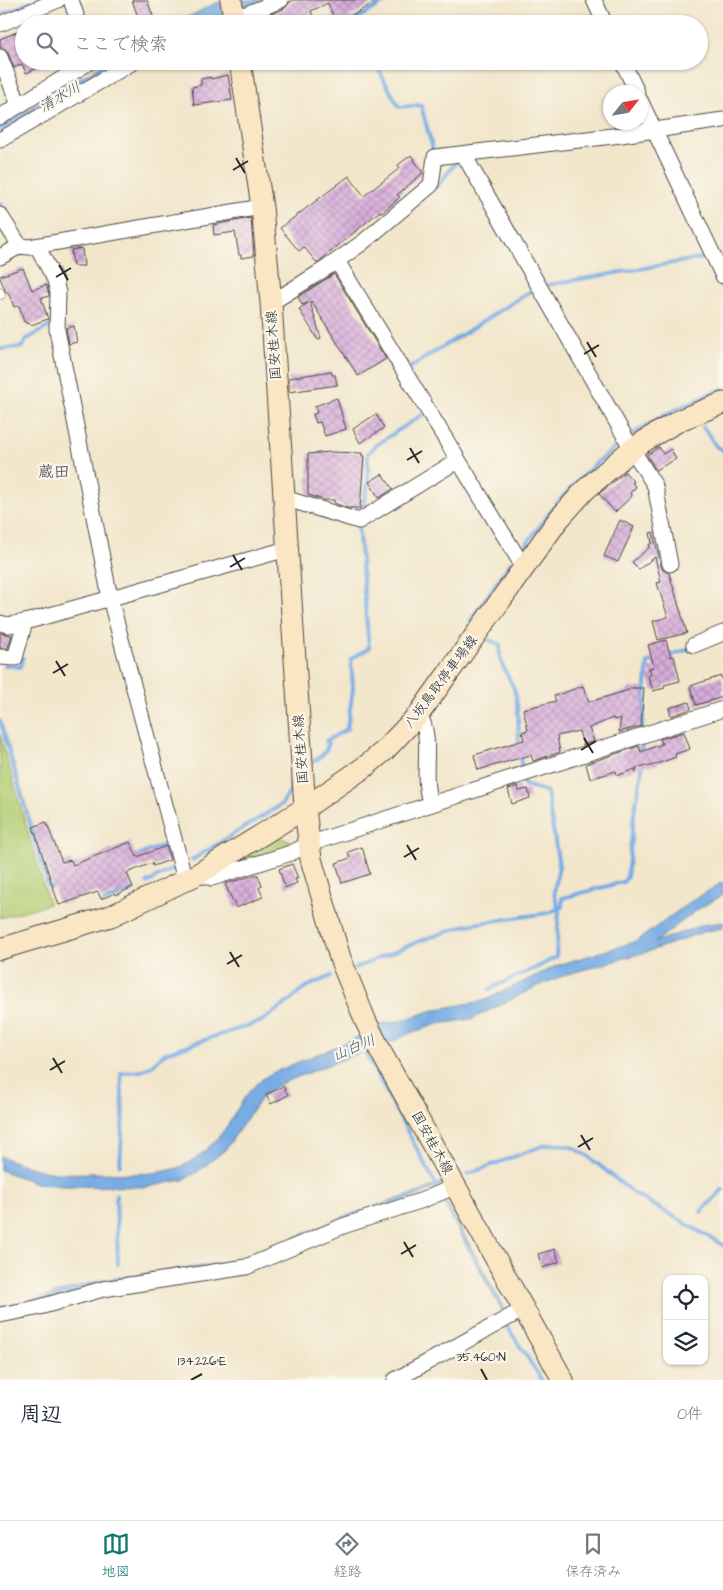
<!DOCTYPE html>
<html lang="ja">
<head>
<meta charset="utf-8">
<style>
  :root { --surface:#fff; --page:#f6f6f7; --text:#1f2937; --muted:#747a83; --line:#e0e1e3; --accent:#0f766e }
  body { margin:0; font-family:"Architects Daughter","Klee One",sans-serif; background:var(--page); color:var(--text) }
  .controls { position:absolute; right:15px; bottom:15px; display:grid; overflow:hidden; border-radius:10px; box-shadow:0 1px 4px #0004 }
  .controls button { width:45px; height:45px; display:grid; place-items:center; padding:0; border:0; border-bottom:1px solid var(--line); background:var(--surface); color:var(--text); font:25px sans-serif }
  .compass { position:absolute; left:603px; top:85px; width:45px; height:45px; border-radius:50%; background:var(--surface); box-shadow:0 1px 4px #0004; rotate:59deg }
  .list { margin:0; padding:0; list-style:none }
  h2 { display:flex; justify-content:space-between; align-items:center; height:65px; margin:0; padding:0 20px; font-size:21px }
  h2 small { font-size:16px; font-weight:400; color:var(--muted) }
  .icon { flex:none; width:28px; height:28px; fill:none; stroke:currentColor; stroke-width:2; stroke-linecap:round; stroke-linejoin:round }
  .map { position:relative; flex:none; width:723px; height:1380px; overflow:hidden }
  .search { position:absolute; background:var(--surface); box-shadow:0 1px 4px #0004; left:15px; right:15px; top:15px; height:55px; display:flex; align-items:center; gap:12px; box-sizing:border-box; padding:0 18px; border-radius:28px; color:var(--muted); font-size:19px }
  .sheet { height:140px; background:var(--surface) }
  nav { display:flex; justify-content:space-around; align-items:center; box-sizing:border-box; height:70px; border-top:1px solid var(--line); background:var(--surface); font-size:14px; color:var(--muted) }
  nav a { display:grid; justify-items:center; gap:2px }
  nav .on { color:var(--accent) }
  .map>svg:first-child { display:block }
  .grass { fill:#b3ce74; stroke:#6f7c50 }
  .water { fill:#77ace4; stroke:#516c88 }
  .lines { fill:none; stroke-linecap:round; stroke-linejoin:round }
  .stream { stroke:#77ace4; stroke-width:4 }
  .building { fill:url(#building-cross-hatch) }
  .lane-casing { stroke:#494743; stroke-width:9 }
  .street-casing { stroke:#494743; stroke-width:17 }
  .secondary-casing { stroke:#494743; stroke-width:23 }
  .lane { stroke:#fff; stroke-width:8 }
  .street { stroke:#fff; stroke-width:15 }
  .secondary { stroke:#fbe6c4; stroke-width:21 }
  .ticks { fill:none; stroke:#2b2b2b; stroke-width:2 }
  .labels { text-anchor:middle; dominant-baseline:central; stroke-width:4.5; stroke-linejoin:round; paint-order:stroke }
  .street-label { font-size:14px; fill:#2b2b2b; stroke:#fbf7ec }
  .water-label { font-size:15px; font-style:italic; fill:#46586c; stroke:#fbf7ec }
  .quarter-label { font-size:16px; font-weight:bold; fill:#685969; stroke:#fbf7ec }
  .ticks-label { font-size:12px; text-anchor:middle; fill:#2b2b2b; stroke:#fbf7ec; stroke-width:4.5; stroke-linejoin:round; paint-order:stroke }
</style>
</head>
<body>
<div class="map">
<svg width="723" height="1380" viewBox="0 0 723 1380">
  <defs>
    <pattern id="building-cross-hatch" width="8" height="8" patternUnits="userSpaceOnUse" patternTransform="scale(1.25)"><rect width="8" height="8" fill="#d9aedb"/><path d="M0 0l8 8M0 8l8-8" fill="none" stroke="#b08eb2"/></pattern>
  </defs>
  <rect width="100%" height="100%" fill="#fbf7ec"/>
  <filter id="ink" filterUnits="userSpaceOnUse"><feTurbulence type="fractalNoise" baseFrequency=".02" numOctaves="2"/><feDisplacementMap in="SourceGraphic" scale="10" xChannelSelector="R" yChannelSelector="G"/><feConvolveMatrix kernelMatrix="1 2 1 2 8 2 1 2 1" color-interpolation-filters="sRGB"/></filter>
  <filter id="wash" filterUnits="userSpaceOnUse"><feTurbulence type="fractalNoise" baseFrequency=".0096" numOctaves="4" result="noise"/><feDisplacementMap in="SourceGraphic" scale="20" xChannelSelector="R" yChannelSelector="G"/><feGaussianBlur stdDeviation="1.12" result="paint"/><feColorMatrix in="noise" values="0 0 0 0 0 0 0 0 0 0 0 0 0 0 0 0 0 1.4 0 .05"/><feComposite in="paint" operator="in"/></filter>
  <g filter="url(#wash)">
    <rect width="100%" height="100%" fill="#f2e6cb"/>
    <!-- grass -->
    <g class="grass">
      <polygon points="0,735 49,904 0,918"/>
      <polygon points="274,837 289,840 292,848 247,864 243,856"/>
    </g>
    <!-- water -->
    <g class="water">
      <polygon points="226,0 268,0 206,24 174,24 214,4"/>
      <polygon points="108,61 128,61 0,137 0,126"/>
      <path d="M723 882V895L700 908 655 942 702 925 723 922V928L703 932 650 951 568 974 540 985 472 1019 438 1024 410 1033 377 1050H368L351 1056 280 1084 263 1095 225 1150 196 1173 183 1180 147 1187 61 1186 36 1183 0 1170V1156C13 1161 26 1167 40 1170 57 1175 76 1173 93 1173 120 1173 150 1177 177 1168 190 1164 205 1152 214 1142 238 1118 239 1091 272 1073L349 1041 382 1024 399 1021 437 1009 483 1001 558 965 637 941 690 902Z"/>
      <polygon points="446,1180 446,1183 419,1195 243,1263 0,1310 0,1307 51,1295 100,1280 244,1260 348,1215 419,1192"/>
      <polygon points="444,1197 505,1310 502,1311 441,1199"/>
    </g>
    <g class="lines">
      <!-- stream -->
      <g class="stream">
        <polyline points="0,15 37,0"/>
        <polyline points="351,22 388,0"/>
        <polyline points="341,24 350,20 351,22"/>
        <polyline points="201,61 208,70 233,68"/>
        <polyline points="374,61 399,107 421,105 434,154"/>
        <polyline points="250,63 257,61"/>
        <polyline points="436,188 457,161 458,162"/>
        <polyline points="0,203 4,211"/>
        <polyline points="547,285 708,257"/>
        <polyline points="0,349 22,347 27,339 52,325"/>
        <polyline points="411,367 534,289"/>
        <polyline points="703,427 717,447 723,450"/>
        <path d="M631 435C660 417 690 401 723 389"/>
        <polyline points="361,514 368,483 368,453 376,445 422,415"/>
        <path d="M520 549 524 547C540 526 555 504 574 485 588 470 604 456 621 443"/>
        <polyline points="470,621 511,562"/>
        <path d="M489 640 500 645C497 668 513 677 516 697 519 713 518 729 519 745"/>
        <polyline points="667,656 690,649"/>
        <polyline points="5,665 20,667 23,658"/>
        <polyline points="0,721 49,888 57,885"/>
        <polyline points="642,729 648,662 656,660"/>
        <polyline points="520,755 522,770"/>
        <path d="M311 763C319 758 326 754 328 744L326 741 347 729 353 689 351 659 369 648 358 524"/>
        <polyline points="134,857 169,843"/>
        <polyline points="192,860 282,804 291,789 290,782"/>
        <polyline points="147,883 174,868"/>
        <polyline points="104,902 133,890"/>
        <polyline points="355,968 422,940 467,925 548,913 562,907 562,898 623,882 627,877 634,814 642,771 641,751 644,742"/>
        <polyline points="489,989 538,967 556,957 559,911 554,892 559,866 547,792 525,785 522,780"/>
        <polyline points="363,1048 436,1185"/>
        <polyline points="120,1165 123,1113 121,1073 141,1071 151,1066 165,1053 262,1021 291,1000 304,988 331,976"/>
        <polyline points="468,1174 545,1145 556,1144 572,1147 588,1156 633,1193 723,1245"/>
        <polyline points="116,1195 118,1264"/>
        <polyline points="701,1212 723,1189"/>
        <polyline points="505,1327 507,1326 542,1380"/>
      </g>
    </g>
    <g id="blocks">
      <!-- building -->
      <g class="building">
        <polygon points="132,0 147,0 156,24 144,24 142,19 139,20"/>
        <polygon points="294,0 378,0 338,24 336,24 328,3 311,11 316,24 254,24 253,22 285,8 290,2"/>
        <polygon points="24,29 24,61 53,61 26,73 22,64 14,68 8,53 5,49 0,47 0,39"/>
        <polygon points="228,75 232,100 194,105 192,87 201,85 201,79 211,77 211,79"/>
        <polygon points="411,155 423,173 397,195 400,197 382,213 380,211 317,263 304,247 299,251 280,228 349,176 364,196 400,168 398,165"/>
        <polygon points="251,218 254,256 241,258 241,255 239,255 235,232 214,235 213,225"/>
        <polygon points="82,248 84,266 73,266 71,250"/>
        <polygon points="23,268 32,290 46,285 49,294 49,296 41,298 48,319 31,325 30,323 27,324 26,322 24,322 19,306 14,307 8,292 6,292 0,278 0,276"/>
        <polygon points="334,274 386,359 358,376 311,301 310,302 321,338 318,340 299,309 308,303 302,305 298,297"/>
        <polygon points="74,326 77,342 69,344 66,328"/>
        <polygon points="331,371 332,375 335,375 337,385 289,392 289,378"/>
        <polygon points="337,398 346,429 325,436 320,422 316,423 313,414 317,413 315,406"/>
        <polygon points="376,414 384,428 360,443 353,429"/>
        <polygon points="659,447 663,454 671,449 676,459 656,470 647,455"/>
        <polygon points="330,452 362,453 362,456 364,456 360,508 347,508 334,503 334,500 324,500 308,495 308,454"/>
        <polygon points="625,472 634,482 632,483 636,487 630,493 632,496 615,512 599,494"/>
        <polygon points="382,474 393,489 379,498 369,482"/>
        <polygon points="620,520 634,527 618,562 604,556"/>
        <polygon points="653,532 661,566 663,570 669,573 687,633 658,640 653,621 668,617 657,583 661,582 655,557 639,569 632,562 650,547 649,545 652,543 650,533"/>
        <polygon points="0,633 12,635 8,648 0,648"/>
        <polygon points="666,640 671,657 674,656 680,681 664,685 665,688 653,691 648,676 651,675 649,668 654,667 648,645"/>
        <polygon points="721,676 723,682 723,697 696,705 690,686"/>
        <polygon points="583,686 589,702 629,690 629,688 644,688 641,726 619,732 621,718 614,720 613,718 589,728 594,741 583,745 579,731 557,736 560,752 533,761 531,755 478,770 474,755 524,740 522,732 528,730 523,709 556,701 554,696"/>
        <polygon points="689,702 691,709 671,716 669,708"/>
        <polygon points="684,732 690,749 675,754 676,757 648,767 647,765 636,768 636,772 635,769 619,775 617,775 616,771 590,779 586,764 639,746 641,752 662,744 660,739"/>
        <polygon points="518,786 519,791 528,789 530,798 512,804 508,789"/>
        <polygon points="46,822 62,862 71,860 73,865 130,842 137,857 166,846 170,860 153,866 152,863 127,873 133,887 116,895 115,893 101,899 98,892 59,905 33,827"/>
        <polygon points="362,847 370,874 342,883 336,863 350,858 348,852"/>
        <polygon points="292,864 298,878 295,879 297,883 285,888 279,869"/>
        <polygon points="254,875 258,875 262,886 259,888 263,897 236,908 225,884"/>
        <polygon points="283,1086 288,1095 271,1104 266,1095"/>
        <polygon points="555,1249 559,1262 542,1268 538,1254"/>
      </g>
    </g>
  </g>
  <g filter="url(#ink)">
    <use href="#blocks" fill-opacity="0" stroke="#494743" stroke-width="1"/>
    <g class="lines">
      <!-- lane casing -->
      <g class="lane-casing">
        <polyline id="lane" points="0,292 1,295"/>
      </g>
      <!-- street casing -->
      <g class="street-casing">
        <g id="street">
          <polyline points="71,0 79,24"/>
          <polyline points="594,0 605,24"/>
          <polyline points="0,24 58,0"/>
          <polyline points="216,24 234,19 281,0"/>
          <polyline points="0,57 19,105"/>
          <polyline points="622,61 637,92"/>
          <polyline points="640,100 723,276"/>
          <polyline points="0,117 91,61"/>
          <polyline points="0,140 135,61"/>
          <polyline points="464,155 632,449 655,486 670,564"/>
          <polyline points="0,215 20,246 29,247 262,207"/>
          <polyline points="37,246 55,280 58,293 57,330 110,598 185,880"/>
          <polyline points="0,257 20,246"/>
          <polyline points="337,261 524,568"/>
          <polyline points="271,303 328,267 362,243 431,185 435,157 621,135 723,120"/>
          <polyline points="284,498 359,521 457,461"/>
          <polyline points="0,623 8,625 25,622"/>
          <polyline points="694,645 723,633"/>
          <polyline points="0,657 15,658 25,622 287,549"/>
          <path d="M419 714C435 741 419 775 431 804"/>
          <polyline points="198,874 212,878 291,853 309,844 723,709"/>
          <polyline points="0,1315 36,1308 103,1289 246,1267 343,1226 423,1200 456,1186"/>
          <polyline points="395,1380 524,1309"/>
        </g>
      </g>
      <!-- secondary casing -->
      <g class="secondary-casing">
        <g id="secondary">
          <polyline points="231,0 235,24"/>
          <polyline points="240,61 262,207 271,303 305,808 311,859 340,958 366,1022 382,1054 563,1380"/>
          <polyline points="0,949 111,916 198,874 305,808 366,766 384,751 419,714 558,520 585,490 632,449 654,435 682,419 723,403"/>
        </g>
      </g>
      <!-- lane -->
      <use href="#lane" class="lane"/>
      <!-- street -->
      <use href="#street" class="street"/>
      <!-- secondary -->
      <use href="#secondary" class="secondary"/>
    </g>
  </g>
  <!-- ticks -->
  <path class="ticks" d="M236 158 245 173M233 170 248 161M59 265 68 280M56 277 71 268M587 342 596 357M584 354 599 345M410 448 419 463M407 460 422 451M233 555 242 570M230 567 245 558M56 661 65 676M53 673 68 664M584 738 593 753M581 750 596 741M407 845 416 860M404 857 419 848M230 952 239 967M227 964 242 955M53 1058 62 1073M50 1070 65 1061M581 1135 590 1150M578 1147 593 1138M404 1242 413 1257M401 1254 416 1245M481 1369 487 1380M191 1380 202 1374"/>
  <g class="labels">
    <!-- street labels -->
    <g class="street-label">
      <text transform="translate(274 345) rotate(-94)">国安桂木線</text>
      <text transform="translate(441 682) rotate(-53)">八坂鳥取停車場線</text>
      <text transform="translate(301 749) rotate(-94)">国安桂木線</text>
      <text transform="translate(432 1143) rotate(61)">国安桂木線</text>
    </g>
    <!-- water labels -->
    <g class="water-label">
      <text transform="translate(60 97) rotate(-30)">清水川</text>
      <text transform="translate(354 1048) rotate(-23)">山白川</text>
    </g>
    <!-- quarter labels -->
    <g class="quarter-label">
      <text x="54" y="472">蔵田</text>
    </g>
  </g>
  <g class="ticks-label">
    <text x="481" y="1361">35.460°N</text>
    <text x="202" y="1365">134.226°E</text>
  </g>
</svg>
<div class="controls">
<button><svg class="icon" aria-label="locate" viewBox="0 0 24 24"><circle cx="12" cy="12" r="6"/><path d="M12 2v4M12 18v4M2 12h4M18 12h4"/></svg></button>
<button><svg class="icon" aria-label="layers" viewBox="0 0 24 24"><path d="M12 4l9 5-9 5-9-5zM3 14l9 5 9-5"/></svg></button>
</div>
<svg class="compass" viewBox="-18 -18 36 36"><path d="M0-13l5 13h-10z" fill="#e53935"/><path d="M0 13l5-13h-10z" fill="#747a83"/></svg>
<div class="search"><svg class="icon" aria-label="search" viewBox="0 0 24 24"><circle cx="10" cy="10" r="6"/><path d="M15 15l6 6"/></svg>ここで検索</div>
</div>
<section class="sheet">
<h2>周辺<small>0件</small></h2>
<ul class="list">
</ul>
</section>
<nav>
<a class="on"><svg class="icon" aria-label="map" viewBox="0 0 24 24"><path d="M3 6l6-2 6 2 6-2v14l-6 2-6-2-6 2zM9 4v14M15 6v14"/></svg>地図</a>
<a><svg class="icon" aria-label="directions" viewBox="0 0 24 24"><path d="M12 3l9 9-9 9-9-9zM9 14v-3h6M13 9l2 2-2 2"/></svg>経路</a>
<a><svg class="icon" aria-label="saved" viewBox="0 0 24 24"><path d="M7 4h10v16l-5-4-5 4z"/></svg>保存済み</a>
</nav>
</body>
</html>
